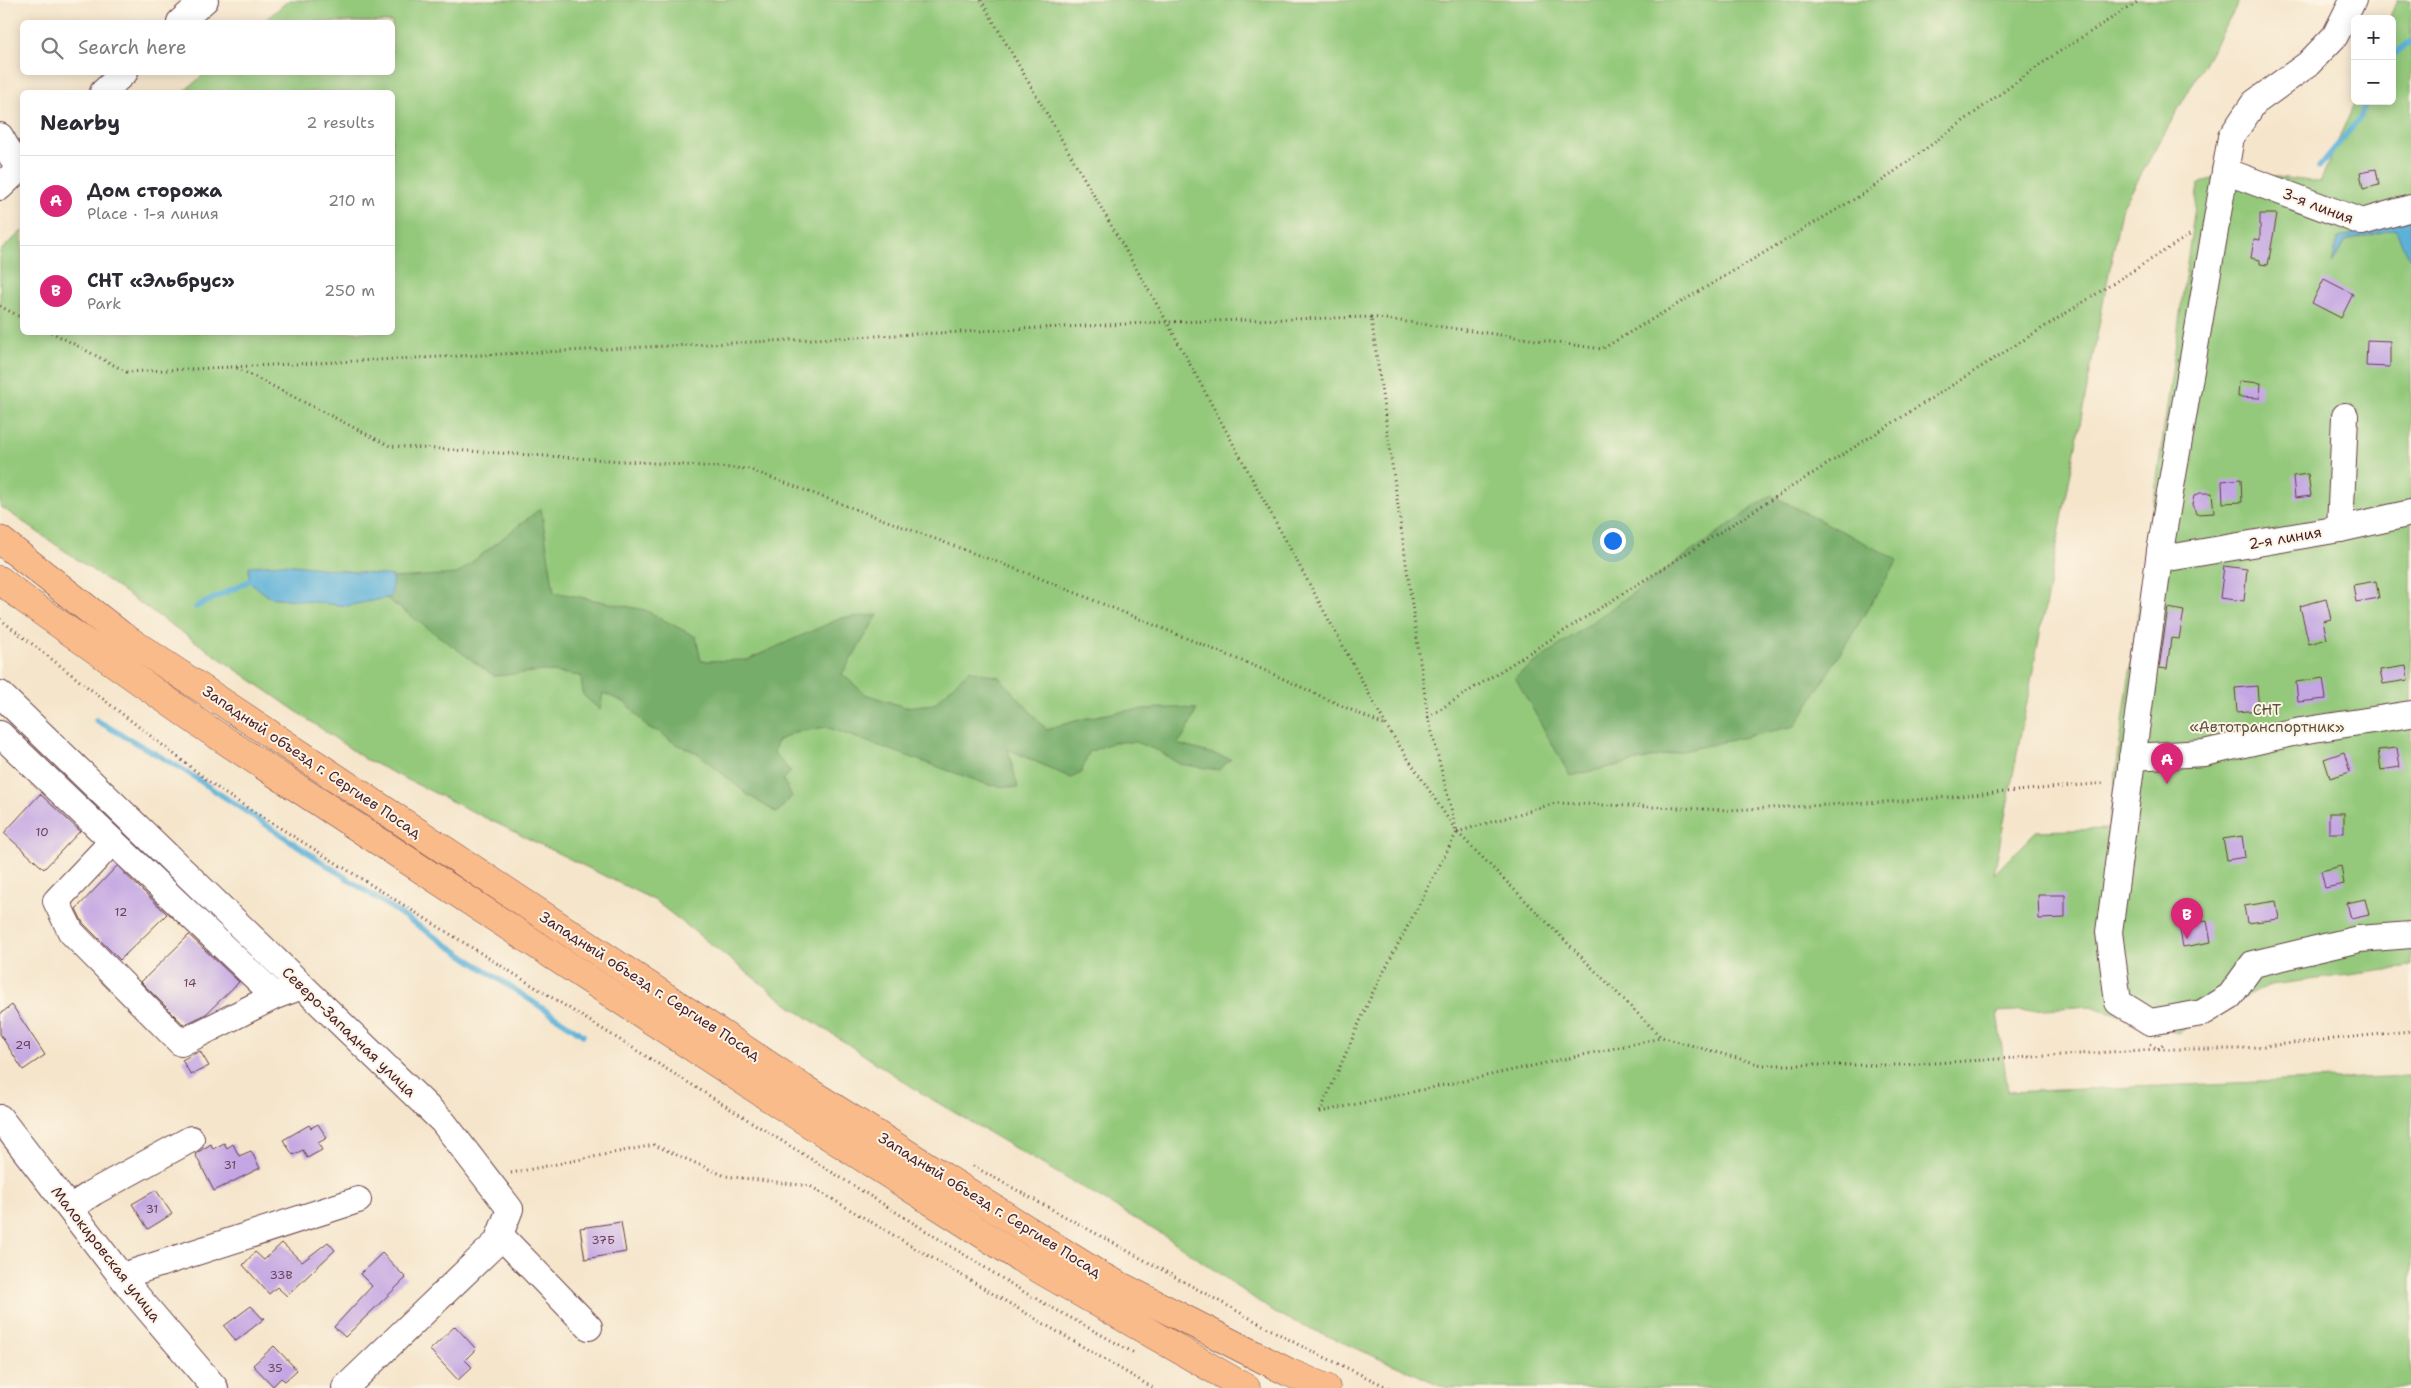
<!DOCTYPE html>
<html lang="en">
<head>
<meta charset="utf-8">
<style>
  :root { --surface:#fff; --page:#f7f7f7; --text:#2b2b33; --muted:#7c7c81; --line:#e1e1e2; --accent:#db2777 }
  body { margin:0; font-family:"Shantell Sans",sans-serif; background:var(--page); color:var(--text) }
  .controls { position:absolute; right:15px; top:15px; display:grid; overflow:hidden; border-radius:8px; box-shadow:0 2px 12px #0003 }
  .controls button { width:45px; height:45px; display:grid; place-items:center; padding:0; border:0; border-bottom:1px solid var(--line); background:var(--surface); color:var(--text); font:25px sans-serif }
  .you { position:absolute; left:1612px; top:540px; width:18px; height:18px; margin:-12px; border:4px solid #fff; border-radius:50%; background:#1a73e8; box-shadow:0 0 0 8px #1a73e833 }
  .badge { display:grid; place-items:center; width:32px; height:32px; border-radius:50%; background:var(--accent); color:#fff; font-size:16px; font-weight:700 }
  .pin { position:absolute; translate:-50% -41px; filter:drop-shadow(0 1px 2px #0008) }
  .pin::after { content:''; position:absolute; top:26px; width:18px; height:15px; background:inherit; clip-path:polygon(0 0,100% 0,50% 100%) }
  .list { margin:0; padding:0; list-style:none }
  h2 { display:flex; justify-content:space-between; align-items:center; height:65px; margin:0; padding:0 20px; font-size:21px }
  h2 small { font-size:16px; font-weight:400; color:var(--muted) }
  .list li { display:grid; grid-template-columns:32px 1fr auto; gap:15px; align-items:center; box-sizing:border-box; height:90px; padding:0 20px; border-top:1px solid var(--line) }
  .list b { display:block; font-size:19px; white-space:nowrap }
  .list p { margin:0; font-size:16px; white-space:nowrap; color:var(--muted) }
  .list em { font-size:16px; font-style:normal; color:var(--muted) }
  .icon { flex:none; width:28px; height:28px; fill:none; stroke:currentColor; stroke-width:2; stroke-linecap:round; stroke-linejoin:round }
  .map { position:relative; flex:none; width:2411px; height:1388px; overflow:hidden }
  .search { position:absolute; background:var(--surface); box-shadow:0 2px 12px #0003; left:20px; top:20px; width:375px; height:55px; display:flex; align-items:center; gap:12px; box-sizing:border-box; padding:0 18px; border-radius:8px; color:var(--muted); font-size:19px }
  .panel { position:absolute; background:var(--surface); box-shadow:0 2px 12px #0003; left:20px; top:90px; width:375px; height:245px; border-radius:8px }
  .map>svg:first-child { display:block }
  .green { fill:#94c97b; stroke:#6f7453 }
  .forest { fill:#77ad6b; stroke:#60664b }
  .water { fill:#5bb1d8; stroke:#526882 }
  .lines { fill:none; stroke-linecap:round; stroke-linejoin:round }
  .stream { stroke:#5bb1d8; stroke-width:5.5 }
  .building { fill:#c3a6e3 }
  .minor-casing { stroke:#643d43; stroke-width:28 }
  .major-casing { stroke:#643d43; stroke-width:29 }
  .path { stroke:#643d43; stroke-width:3; stroke-dasharray:1 4; stroke-linecap:butt }
  .minor { stroke:#fff; stroke-width:26 }
  .major { stroke:#fabb8b; stroke-width:28 }
  .labels { text-anchor:middle; dominant-baseline:central; stroke-width:4; stroke-linejoin:round; paint-order:stroke }
  .number-label { font-size:12px; fill:#684159 }
  .street-label { font-size:15px; fill:#4a1f2b; stroke:#fcf5e5 }
  .park-label { font-size:15px; fill:#605243; stroke:#fcf5e5 }
</style>
</head>
<body>
<div class="map">
<svg width="2411" height="1388" viewBox="0 0 2411 1388">
  <rect width="100%" height="100%" fill="#fcf5e5"/>
  <filter id="ink" filterUnits="userSpaceOnUse"><feTurbulence type="fractalNoise" baseFrequency=".02" numOctaves="2"/><feDisplacementMap in="SourceGraphic" scale="10" xChannelSelector="R" yChannelSelector="G"/><feConvolveMatrix kernelMatrix="1 2 1 2 8 2 1 2 1" color-interpolation-filters="sRGB"/></filter>
  <filter id="wash" filterUnits="userSpaceOnUse"><feTurbulence type="fractalNoise" baseFrequency=".0096" numOctaves="4" result="noise"/><feDisplacementMap in="SourceGraphic" scale="20" xChannelSelector="R" yChannelSelector="G"/><feGaussianBlur stdDeviation="1.12" result="paint"/><feColorMatrix in="noise" values="0 0 0 0 0 0 0 0 0 0 0 0 0 0 0 0 0 1.4 0 .05"/><feComposite in="paint" operator="in"/></filter>
  <g filter="url(#wash)">
    <rect width="100%" height="100%" fill="#f5e5cb"/>
    <!-- green -->
    <polygon class="green" points="289,0 2240,0 2121,210 1994,874 2036,831 2108,829 2198,185 2225,171 2320,182 2355,101 2392,101 2392,19 2389,19 2397,0 2411,0 2411,967 2270,985 2177,1033 2091,1006 1997,1012 2008,1092 2411,1076 2411,1388 1447,1388 1275,1313 1173,1241 923,1094 790,1006 654,900 365,759 0,506 0,251 22,231 22,332 392,332 392,92 183,92 206,73 392,72 392,22 263,22"/>
    <!-- forest -->
    <g class="forest">
      <polygon points="1771,495 1898,560 1795,726 1570,776 1515,677"/>
      <path d="M541 508 554 592 645 610 696 637 701 661 747 660 841 618 878 615 842 674 865 694 905 707 934 704 969 670 999 677 1047 730C1094 713 1147 705 1197 709L1184 736 1177 744 1231 759 1219 770 1179 764 1159 751 1135 742H1114L1089 752 1081 773 1071 778 1008 749 1018 788 989 785 826 727 795 732 777 741 774 753 791 772 783 780 792 796 777 813 748 795 699 754 676 744 658 731 649 729 626 703 603 693 600 710 583 695 581 676 544 671 494 676 361 580 457 574Z"/>
    </g>
    <!-- water -->
    <g class="water">
      <polygon points="2411,219 2411,261 2395,229 2345,241 2332,264 2338,238"/>
      <polygon points="284,564 393,576 391,597 347,606 269,597 249,581 249,566"/>
    </g>
    <g class="lines">
      <!-- stream -->
      <g class="stream">
        <polyline points="2392,56 2411,41"/>
        <polyline points="2319,167 2360,118 2367,101"/>
        <polyline points="196,607 249,581"/>
        <polyline points="96,720 182,769 583,1035"/>
      </g>
    </g>
    <g id="blocks">
      <!-- building -->
      <g class="building">
        <polygon points="2376,169 2379,185 2363,189 2360,172"/>
        <polygon points="2260,214 2277,214 2268,265 2260,264 2260,260 2251,258 2254,239 2260,240"/>
        <polygon points="2324,279 2353,294 2341,318 2312,303"/>
        <polygon points="2367,340 2390,341 2390,367 2366,366"/>
        <polygon points="2239,381 2261,383 2260,398 2238,397"/>
        <polygon points="2308,474 2311,496 2295,498 2293,476"/>
        <polygon points="2241,479 2242,502 2223,503 2222,481"/>
        <polygon points="2200,493 2212,493 2214,513 2197,514 2192,505 2194,496"/>
        <polygon points="2224,566 2247,569 2244,601 2220,598"/>
        <polygon points="2376,581 2379,598 2356,602 2353,585"/>
        <polygon points="2326,599 2331,619 2323,621 2327,639 2309,644 2300,606"/>
        <polygon points="2168,608 2184,611 2179,639 2171,638 2167,669 2159,668"/>
        <polygon points="2406,666 2408,680 2383,684 2380,670"/>
        <polygon points="2323,678 2326,699 2298,702 2296,682"/>
        <polygon points="2257,686 2259,710 2237,712 2235,688"/>
        <polygon points="2397,748 2400,767 2381,770 2378,750"/>
        <polygon points="2344,752 2350,772 2330,778 2324,759"/>
        <polygon points="40,794 80,831 44,869 4,833"/>
        <rect x="2329" y="813" width="15" height="20"/>
        <polygon points="2242,836 2245,857 2227,860 2223,839"/>
        <polygon points="117,866 167,914 120,960 83,923 76,909"/>
        <polygon points="2341,866 2344,884 2325,888 2321,871"/>
        <polygon points="2038,895 2065,895 2065,918 2039,919"/>
        <polygon points="2365,899 2369,915 2351,919 2347,903"/>
        <polygon points="2276,901 2279,919 2247,923 2244,906"/>
        <polygon points="2207,921 2211,942 2183,947 2179,925"/>
        <polygon points="189,935 239,982 206,1014 184,1025 141,982"/>
        <polygon points="12,1005 45,1055 23,1070 0,1034 0,1014"/>
        <polygon points="200,1051 209,1066 191,1075 182,1060"/>
        <polygon points="318,1124 327,1138 318,1143 322,1150 307,1158 303,1150 293,1155 283,1140 309,1125 311,1128"/>
        <polygon points="224,1143 227,1148 233,1144 239,1156 251,1151 260,1168 214,1191 195,1154 211,1144 213,1149"/>
        <polygon points="156,1190 172,1214 148,1229 132,1204"/>
        <polygon points="621,1222 626,1252 585,1259 580,1228"/>
        <polygon points="328,1242 335,1250 287,1296 277,1287 269,1294 243,1265 255,1252 264,1260 282,1243 302,1262"/>
        <polygon points="382,1253 406,1278 345,1337 334,1327 372,1286 360,1274"/>
        <polygon points="251,1306 262,1318 265,1318 236,1341 224,1326"/>
        <polygon points="455,1326 476,1349 465,1360 472,1367 458,1380 430,1350"/>
        <polygon points="274,1346 297,1370 285,1381 281,1378 273,1386 253,1365"/>
      </g>
    </g>
  </g>
  <g filter="url(#ink)">
    <use href="#blocks" fill-opacity="0" stroke="#643d43" stroke-width="1"/>
    <g class="lines">
      <!-- minor casing -->
      <g class="minor-casing">
        <g id="minor">
          <polyline points="2353,0 2335,36 2308,64 2254,103 2231,137 2160,551 2109,932 2118,1002 2150,1022 2202,1013 2230,996 2253,964 2359,939 2411,935"/>
          <polyline points="180,22 205,0"/>
          <polyline points="103,92 125,72"/>
          <polyline points="0,136 19,169"/>
          <polyline points="2225,171 2362,222 2411,208"/>
          <polyline points="0,187 22,166"/>
          <polyline points="2340,529 2345,416"/>
          <polyline points="2160,551 2174,557 2340,529 2411,513"/>
          <polyline points="0,694 443,1122 510,1209 497,1242 345,1388"/>
          <polyline points="0,734 275,996 302,986"/>
          <polyline points="2132,757 2204,753 2301,731 2411,714"/>
          <polyline points="112,842 56,901 71,932 181,1043 275,996"/>
          <polyline points="0,1118 131,1289 215,1388"/>
          <polyline points="70,1208 94,1192 191,1139"/>
          <polyline points="500,1235 589,1327"/>
          <polyline points="122,1276 358,1200"/>
        </g>
      </g>
      <!-- major casing -->
      <g class="major-casing">
        <g id="major">
          <polyline points="0,540 121,635 803,1088 1101,1276 1288,1372 1326,1388"/>
          <polyline points="0,580 24,599 203,726 785,1108 1020,1258 1246,1388"/>
        </g>
      </g>
      <!-- path -->
      <g class="path">
        <polyline points="981,0 1167,322 1387,727 1457,832 1661,1037 1762,1065 1902,1065 2158,1049 2164,1043"/>
        <polyline points="0,306 22,318"/>
        <polyline points="1371,317 1602,349 1868,191 2048,59 2140,0"/>
        <polyline points="51,332 127,372 1167,322 1371,317 1428,717 1457,832 1372,994 1320,1112"/>
        <polyline points="237,368 390,446 748,469 1037,577 1264,670 1386,726"/>
        <polyline points="0,619 224,793 1024,1292 1136,1354"/>
        <polyline points="1428,717 2191,234"/>
        <polyline points="1457,832 1556,803 1728,810 1904,801 2106,783"/>
        <polyline points="2150,1044 2158,1049 2236,1049 2411,1031"/>
        <polyline points="1320,1112 1661,1038"/>
        <polyline points="973,1166 1299,1345 1389,1388"/>
        <polyline points="511,1173 654,1145 725,1176 810,1186 1153,1388"/>
      </g>
      <!-- minor -->
      <use href="#minor" class="minor"/>
      <!-- major -->
      <use href="#major" class="major"/>
    </g>
  </g>
  <g class="labels">
    <!-- number labels -->
    <g class="number-label">
      <text x="42" y="832">10</text>
      <text x="121" y="912">12</text>
      <text x="190" y="983">14</text>
      <text x="23" y="1045">29</text>
      <text x="230" y="1165">31</text>
      <text x="152" y="1209">31</text>
      <text x="603" y="1240">37Б</text>
      <text x="281" y="1275">33В</text>
      <text x="275" y="1368">35</text>
    </g>
    <!-- street labels -->
    <g class="street-label">
      <text transform="translate(2318 206) rotate(21)">3-я линия</text>
      <text transform="translate(2285 538) rotate(-10)">2-я линия</text>
      <text transform="translate(312 762) rotate(34)">Западный объезд г. Сергиев Посад</text>
      <text transform="translate(650 986) rotate(33)">Западный объезд г. Сергиев Посад</text>
      <text transform="translate(349 1032) rotate(44)">Северо-Западная улица</text>
      <text transform="translate(990 1205) rotate(32)">Западный объезд г. Сергиев Посад</text>
      <text transform="translate(106 1254) rotate(52)">Малокировская улица</text>
    </g>
    <!-- park labels -->
    <g class="park-label">
      <text x="2267" y="710">СНТ<tspan x="2267" dy="17">«Автотранспортник»</tspan></text>
    </g>
  </g>
</svg>
<div class="controls">
<button>+</button>
<button>−</button>
</div>
<div class="you"></div>
<div class="pin badge" style="left:2167px;top:784px">A</div>
<div class="pin badge" style="left:2187px;top:939px">B</div>
<div class="search"><svg class="icon" aria-label="search" viewBox="0 0 24 24"><circle cx="10" cy="10" r="6"/><path d="M15 15l6 6"/></svg>Search here</div>
<section class="panel">
<h2>Nearby<small>2 results</small></h2>
<ul class="list">
<li><span class="badge">A</span><div><b>Дом сторожа</b><p>Place · 1-я линия</p></div><em>210 m</em></li>
<li><span class="badge">B</span><div><b>СНТ «Эльбрус»</b><p>Park</p></div><em>250 m</em></li>
</ul>
</section>
</div>
</body>
</html>
